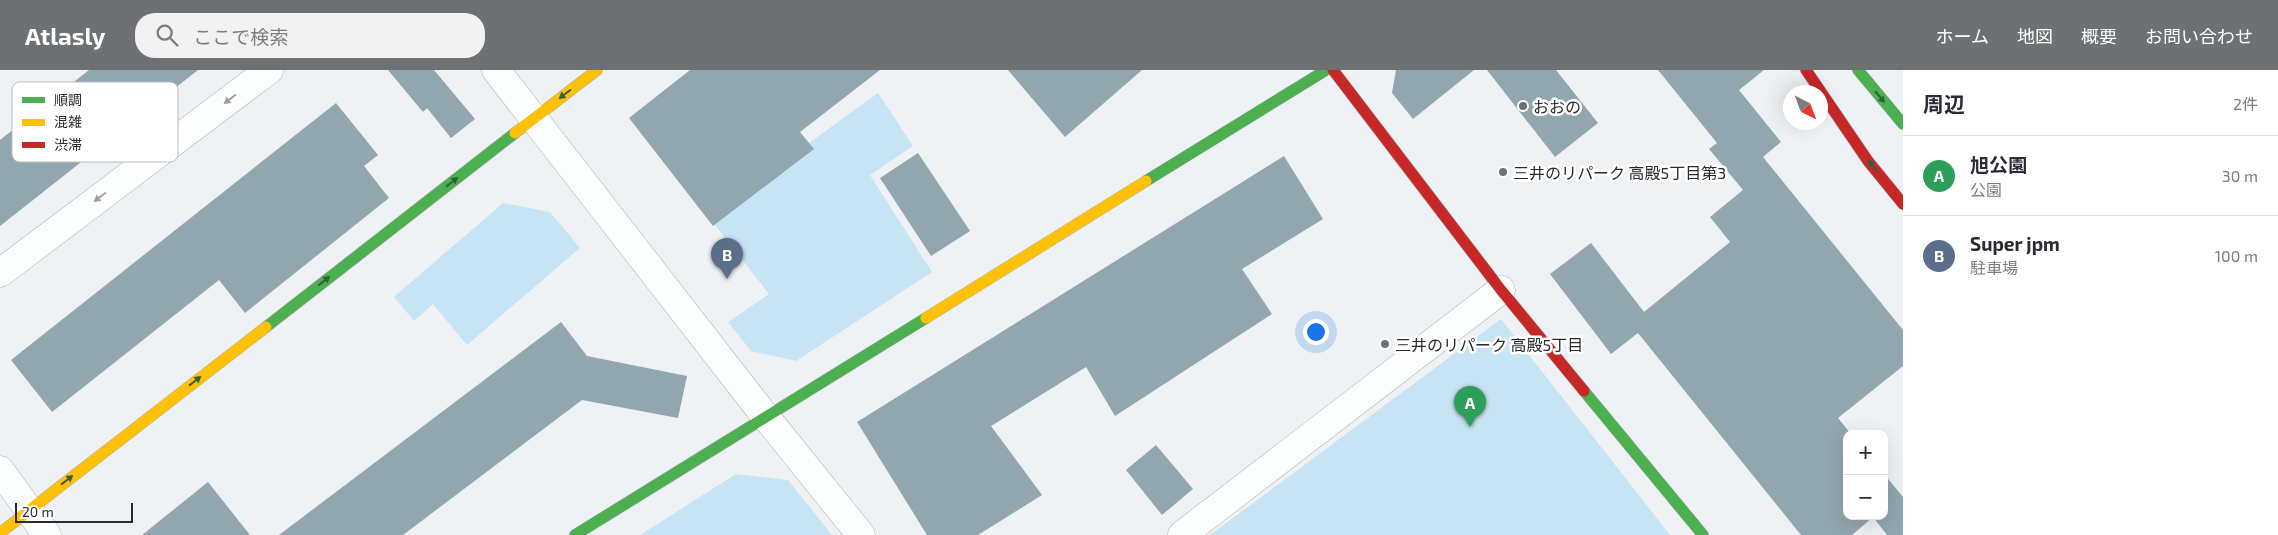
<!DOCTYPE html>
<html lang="ja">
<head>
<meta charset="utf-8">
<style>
  :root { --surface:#fff; --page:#f2f2f3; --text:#2b2b33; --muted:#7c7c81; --line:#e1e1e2; --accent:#6d7173 }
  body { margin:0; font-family:"Exo 2","Noto Sans JP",sans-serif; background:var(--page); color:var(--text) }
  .controls { position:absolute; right:15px; bottom:15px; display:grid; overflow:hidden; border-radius:10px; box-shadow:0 5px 20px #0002 }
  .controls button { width:45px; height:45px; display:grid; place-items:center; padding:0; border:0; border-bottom:1px solid var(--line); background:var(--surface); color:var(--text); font:25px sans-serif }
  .compass { position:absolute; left:1783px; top:15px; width:45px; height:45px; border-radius:50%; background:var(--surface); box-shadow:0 5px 20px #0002; rotate:138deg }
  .scale { position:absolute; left:15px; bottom:12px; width:118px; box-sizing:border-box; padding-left:5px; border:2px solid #282b2d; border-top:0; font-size:14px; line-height:18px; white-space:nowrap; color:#282b2d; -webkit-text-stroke:4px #fff; paint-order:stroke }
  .you { position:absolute; left:1315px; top:261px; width:18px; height:18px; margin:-12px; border:4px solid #fff; border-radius:50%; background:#1a73e8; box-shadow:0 0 0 8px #1a73e833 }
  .badge { display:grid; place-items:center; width:32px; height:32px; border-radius:50%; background:var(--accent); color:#fff; font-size:16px; font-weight:700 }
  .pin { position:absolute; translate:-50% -41px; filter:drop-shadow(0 1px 2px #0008) }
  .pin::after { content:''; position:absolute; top:26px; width:18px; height:15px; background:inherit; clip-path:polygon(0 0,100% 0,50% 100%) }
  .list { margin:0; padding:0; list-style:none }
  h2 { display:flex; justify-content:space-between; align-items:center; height:65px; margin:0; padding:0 20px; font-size:21px }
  h2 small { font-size:16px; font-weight:400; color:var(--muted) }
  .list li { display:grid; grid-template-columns:32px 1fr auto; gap:15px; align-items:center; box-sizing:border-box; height:80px; padding:0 20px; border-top:1px solid var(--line) }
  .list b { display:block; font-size:19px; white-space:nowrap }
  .list p { margin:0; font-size:16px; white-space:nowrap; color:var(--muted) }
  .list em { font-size:16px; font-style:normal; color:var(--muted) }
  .icon { flex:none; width:28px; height:28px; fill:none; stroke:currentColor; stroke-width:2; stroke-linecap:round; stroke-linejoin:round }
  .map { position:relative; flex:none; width:1903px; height:465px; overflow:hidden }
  header { display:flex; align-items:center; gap:30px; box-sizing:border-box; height:70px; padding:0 25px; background:var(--accent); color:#fff }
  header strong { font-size:24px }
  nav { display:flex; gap:28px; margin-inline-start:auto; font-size:18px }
  .search { width:350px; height:45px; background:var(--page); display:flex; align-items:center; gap:12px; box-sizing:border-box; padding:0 18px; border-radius:20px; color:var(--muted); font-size:19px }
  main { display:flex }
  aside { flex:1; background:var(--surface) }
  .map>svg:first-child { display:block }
  .green { fill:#c6e4f4 }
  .building { fill:#92a6af }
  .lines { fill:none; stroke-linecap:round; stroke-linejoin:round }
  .street-casing { stroke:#b0b4b5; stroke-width:29 }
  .fast-casing { stroke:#b0b4b5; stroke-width:12 }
  .slow-casing { stroke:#b0b4b5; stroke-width:12 }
  .jam-casing { stroke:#b0b4b5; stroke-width:12 }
  .street { stroke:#fcfdfd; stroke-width:28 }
  .fast { stroke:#4caf50; stroke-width:11 }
  .slow { stroke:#ffc107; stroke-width:11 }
  .jam { stroke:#c62828; stroke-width:11 }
  .oneway { fill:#36603b }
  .oneway2 { fill:#9d9e9f }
  .poi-dot { fill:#6d7173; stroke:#fff; stroke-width:2 }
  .labels { text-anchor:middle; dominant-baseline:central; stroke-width:5; stroke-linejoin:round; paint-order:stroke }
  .poi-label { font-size:16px; fill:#282b2d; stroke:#fff; text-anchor:start }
  .key { fill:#fff; stroke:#bebfc0; stroke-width:1 }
  .key-label { font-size:14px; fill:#282b2d }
</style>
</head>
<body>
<header>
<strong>Atlasly</strong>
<div class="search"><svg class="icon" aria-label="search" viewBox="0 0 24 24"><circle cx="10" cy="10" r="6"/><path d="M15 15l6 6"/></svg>ここで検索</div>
<nav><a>ホーム</a><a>地図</a><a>概要</a><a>お問い合わせ</a></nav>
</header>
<main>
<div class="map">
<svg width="1903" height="465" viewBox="0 0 1903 465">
  <rect width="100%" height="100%" fill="#eef2f4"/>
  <!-- green -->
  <g class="green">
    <polygon points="878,23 913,76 870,105 932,202 796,291 751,281 728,252 769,224 708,146"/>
    <polygon points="503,133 550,142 580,178 467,275 433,234 414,251 394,227"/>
    <polygon points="1501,249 1670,465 1210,465"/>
    <polygon points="736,404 788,410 832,465 640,465"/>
  </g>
  <!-- building -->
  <g class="building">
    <polygon points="89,0 198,0 0,156 0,70"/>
    <polygon points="388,0 434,0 475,49 451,68 427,38 423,42"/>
    <polygon points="690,0 880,0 800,62 814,79 713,156 629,48"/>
    <polygon points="1008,0 1142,0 1065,67"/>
    <polygon points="1396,0 1474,0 1413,49 1392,23"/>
    <polygon points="1487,0 1556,0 1598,53 1555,87"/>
    <polygon points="1658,0 1764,0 1739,20 1781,72 1763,87 1903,260 1903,296 1838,348 1851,364 1847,364 1847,446 1884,446 1884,404 1903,427 1903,465 1887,465 1873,447 1852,465 1801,465 1638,263 1611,284 1550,204 1591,173 1644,242 1730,172 1710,147 1743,120 1709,79 1717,73"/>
    <polygon points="336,33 378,85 364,96 389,128 245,243 219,210 52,342 11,290"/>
    <polygon points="918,83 970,161 931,186 880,108"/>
    <polygon points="1284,86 1323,149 1242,199 1272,244 1115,346 1086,297 991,356 1042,425 978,465 927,465 857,352"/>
    <polygon points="561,252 587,286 687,306 678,348 582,330 403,465 279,465"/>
    <polygon points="1156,375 1193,419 1162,445 1126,400"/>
    <polygon points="208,412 250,465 142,465"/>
  </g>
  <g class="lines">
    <!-- street casing -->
    <g class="street-casing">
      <g id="street">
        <polyline points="496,0 765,346 861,465"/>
        <polyline points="0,203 269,0"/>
        <polyline points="0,400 47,465"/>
        <polyline points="1182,465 1501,220"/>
      </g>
    </g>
    <!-- fast casing -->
    <g class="fast-casing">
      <g id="fast">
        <polyline points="1858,0 1903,54"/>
        <polyline points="1146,111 1326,0"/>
        <polyline points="266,257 515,63"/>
        <polyline points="1584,321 1703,465"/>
        <polyline points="575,465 926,248"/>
      </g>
    </g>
    <!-- slow casing -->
    <g class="slow-casing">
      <g id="slow">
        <polyline points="515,63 597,0"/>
        <polyline points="926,248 1146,111"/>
        <polyline points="0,463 266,257"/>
      </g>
    </g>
    <!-- jam casing -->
    <g class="jam-casing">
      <g id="jam">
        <polyline points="1333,0 1501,220 1584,321"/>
        <polyline points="1806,0 1868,91 1903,134"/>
      </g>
    </g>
    <!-- street -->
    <use href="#street" class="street"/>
    <!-- fast -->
    <use href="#fast" class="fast"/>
    <!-- slow -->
    <use href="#slow" class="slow"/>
    <!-- jam -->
    <use href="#jam" class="jam"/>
  </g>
  <!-- one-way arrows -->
  <defs><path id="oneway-solid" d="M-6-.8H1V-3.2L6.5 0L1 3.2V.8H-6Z" transform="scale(1.25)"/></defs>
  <g class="oneway">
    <use href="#oneway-solid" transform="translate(565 24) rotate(143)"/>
    <use href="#oneway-solid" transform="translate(1880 27) rotate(50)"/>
    <use href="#oneway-solid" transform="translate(1873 96) rotate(-128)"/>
    <use href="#oneway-solid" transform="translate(452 112) rotate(-38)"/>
    <use href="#oneway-solid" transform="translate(324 211) rotate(-38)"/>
    <use href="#oneway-solid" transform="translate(195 311) rotate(-38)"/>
    <use href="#oneway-solid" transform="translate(67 410) rotate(-38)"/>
  </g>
  <g class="oneway2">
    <use href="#oneway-solid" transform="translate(230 29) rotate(143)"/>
    <use href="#oneway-solid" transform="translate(100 127) rotate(143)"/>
  </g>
  <!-- markers -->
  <g class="poi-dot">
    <circle cx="1523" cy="36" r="5"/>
    <circle cx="1503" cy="102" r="5"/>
    <circle cx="1385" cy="274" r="5"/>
  </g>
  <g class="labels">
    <!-- poi labels -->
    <g class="poi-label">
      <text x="1533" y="36">おおの</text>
      <text x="1513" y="102">三井のリパーク 高殿5丁目第3</text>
      <text x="1395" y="274">三井のリパーク 高殿5丁目</text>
    </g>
  </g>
  <!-- legend -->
  <rect x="12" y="12" width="166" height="80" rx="8" class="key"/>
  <rect x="22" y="27" width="23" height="6" fill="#4caf50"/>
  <rect x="22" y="49" width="23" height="7" fill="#ffc107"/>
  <rect x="22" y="72" width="23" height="6" fill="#c62828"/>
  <g class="key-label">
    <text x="54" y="35">順調</text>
    <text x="54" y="57">混雑</text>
    <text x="54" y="80">渋滞</text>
  </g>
</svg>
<div class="controls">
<button>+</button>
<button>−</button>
</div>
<svg class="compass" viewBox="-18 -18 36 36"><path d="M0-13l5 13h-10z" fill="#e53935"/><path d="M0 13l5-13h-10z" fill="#7c7c81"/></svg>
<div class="scale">20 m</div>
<div class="you"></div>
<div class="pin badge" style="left:1470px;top:357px;background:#2e9e5b">A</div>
<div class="pin badge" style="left:727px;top:209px;background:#5c6f8a">B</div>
</div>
<aside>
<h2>周辺<small>2件</small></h2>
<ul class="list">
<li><span class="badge" style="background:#2e9e5b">A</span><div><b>旭公園</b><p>公園</p></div><em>30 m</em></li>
<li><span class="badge" style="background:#5c6f8a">B</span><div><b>Super jpm</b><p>駐車場</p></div><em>100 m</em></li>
</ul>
</aside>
</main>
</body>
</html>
